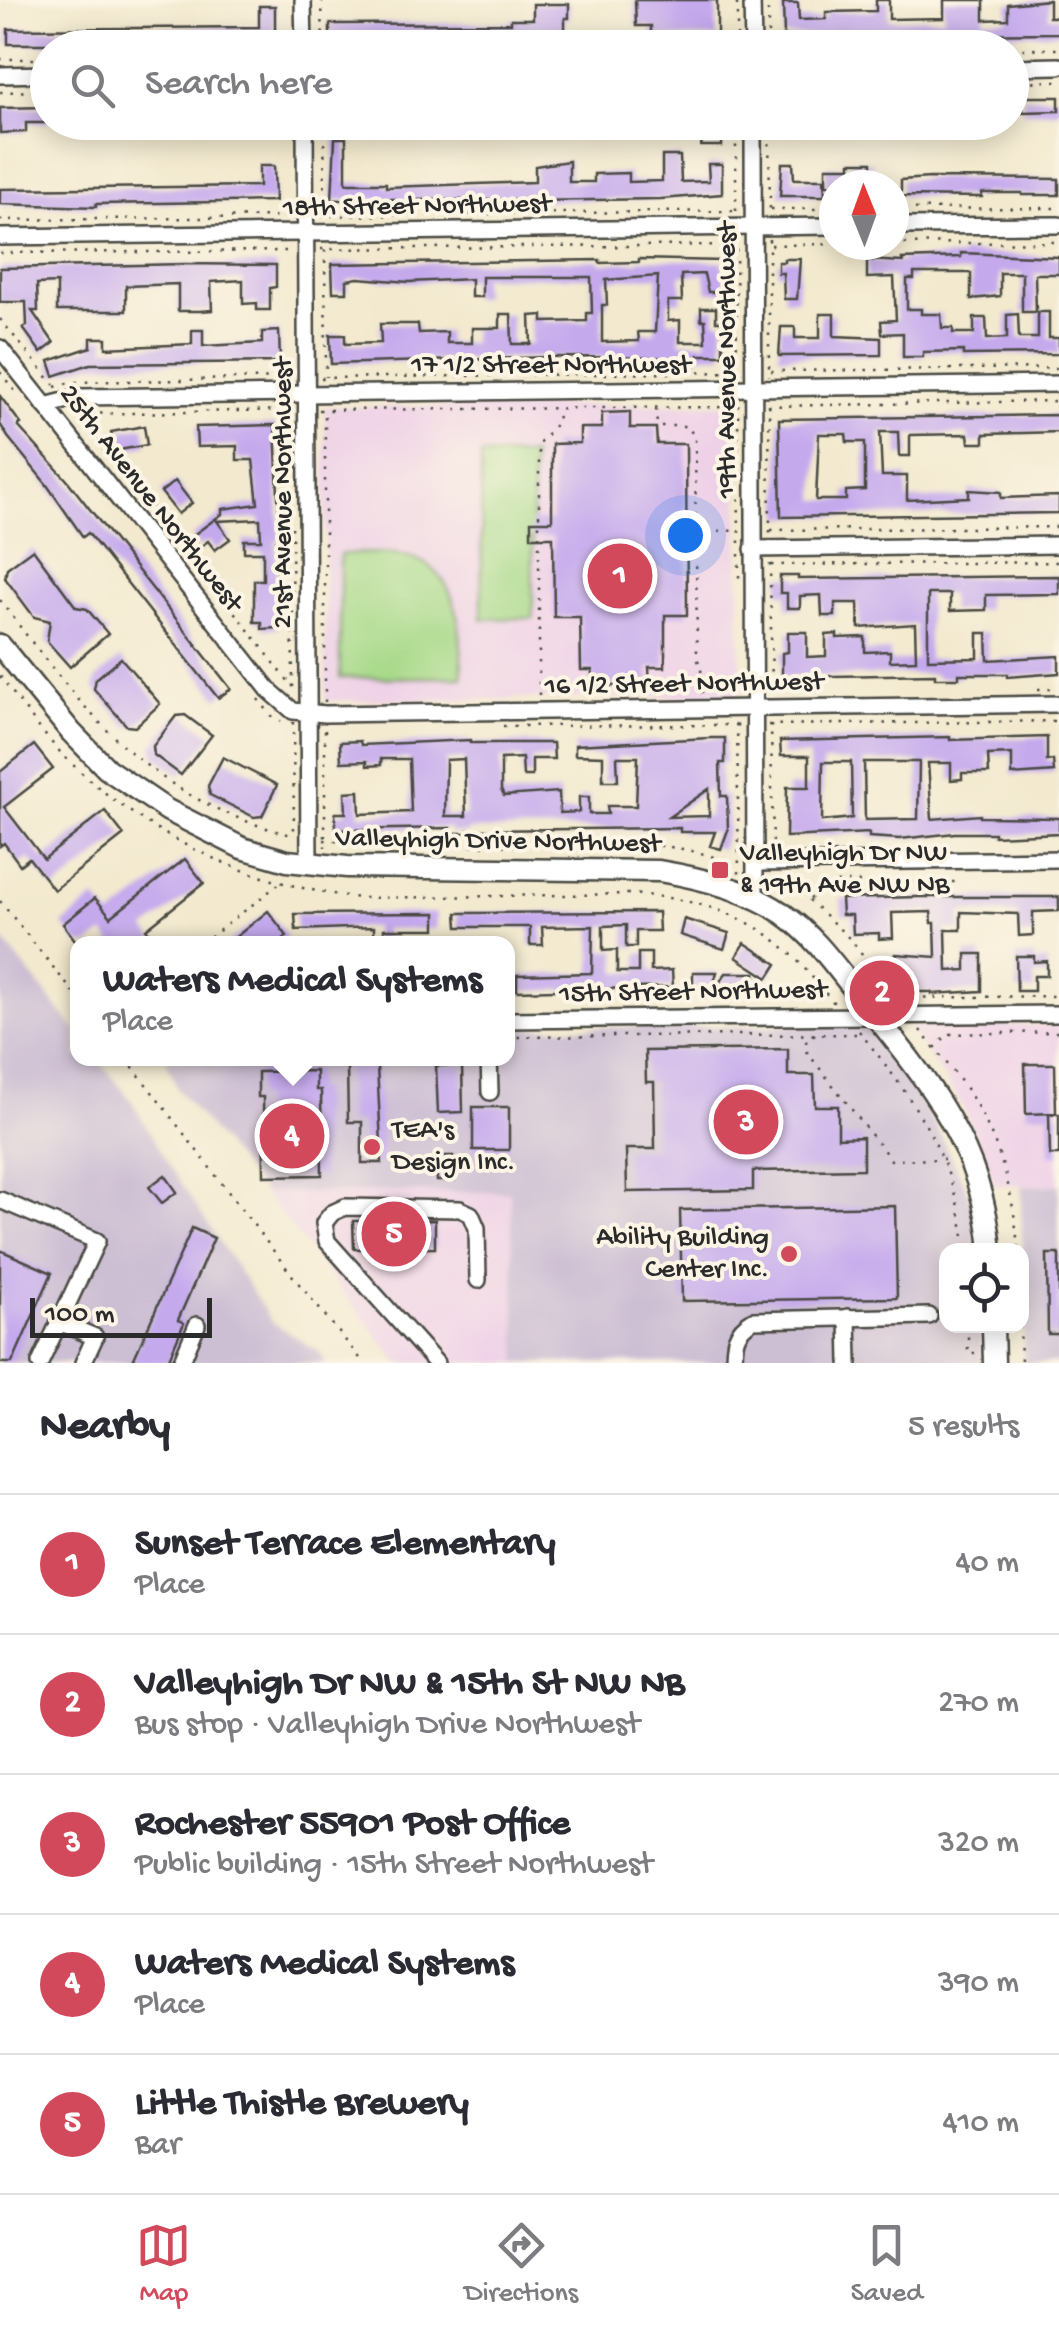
<!DOCTYPE html>
<html lang="en">
<head>
<meta charset="utf-8">
<style>
  :root { --surface:#fff; --page:#f7f7f7; --text:#2b2b33; --muted:#7c7c81; --line:#e1e1e2; --accent:#d1495b }
  body { margin:0; font-family:"Gochi Hand",sans-serif; background:var(--page); color:var(--text) }
  .controls { position:absolute; right:30px; bottom:30px; display:grid; overflow:hidden; border-radius:20px; box-shadow:0 5px 25px #0003 }
  .controls button { width:90px; height:90px; display:grid; place-items:center; padding:0; border:0; border-bottom:2px solid var(--line); background:var(--surface); color:var(--text); font:50px sans-serif }
  .compass { position:absolute; left:819px; top:170px; width:90px; height:90px; border-radius:50%; background:var(--surface); box-shadow:0 5px 25px #0003; rotate:359deg }
  .scale { position:absolute; left:30px; bottom:25px; width:182px; box-sizing:border-box; padding-left:10px; border:5px solid #2b2b2b; border-top:0; font-size:28px; line-height:35px; white-space:nowrap; color:#2b2b2b; -webkit-text-stroke:8px #fcf5e5; paint-order:stroke }
  .you { position:absolute; left:685px; top:535px; width:35px; height:35px; margin:-25px; border:8px solid #fff; border-radius:50%; background:#1a73e8; box-shadow:0 0 0 15px #1a73e833 }
  .badge { display:grid; place-items:center; width:65px; height:65px; border-radius:50%; background:var(--accent); color:#fff; font-size:32px; font-weight:700 }
  .pin { position:absolute; translate:-50% -50%; border:5px solid #fff; box-shadow:0 2px 10px #0006 }
  .popup { position:absolute; left:70px; top:936px; width:445px; height:130px; box-sizing:border-box; display:grid; place-content:center; border-radius:20px; background:var(--surface); filter:drop-shadow(0 2px 8px #0005); font-size:32px; white-space:nowrap; color:var(--muted) }
  .popup b { font-size:38px; color:var(--text) }
  .popup::after { content:''; position:absolute; left:50%; top:100%; margin-left:-20px; border:20px solid transparent; border-top-color:var(--surface) }
  .list { margin:0; padding:0; list-style:none }
  h2 { display:flex; justify-content:space-between; align-items:center; height:130px; margin:0; padding:0 40px; font-size:42px }
  h2 small { font-size:32px; font-weight:400; color:var(--muted) }
  .list li { display:grid; grid-template-columns:65px 1fr auto; gap:30px; align-items:center; box-sizing:border-box; height:140px; padding:0 40px; border-top:2px solid var(--line) }
  .list b { display:block; font-size:38px; white-space:nowrap }
  .list p { margin:0; font-size:32px; white-space:nowrap; color:var(--muted) }
  .list em { font-size:32px; font-style:normal; color:var(--muted) }
  .icon { flex:none; width:55px; height:55px; fill:none; stroke:currentColor; stroke-width:2; stroke-linecap:round; stroke-linejoin:round }
  .map { position:relative; flex:none; width:1059px; height:1363px; overflow:hidden }
  .search { position:absolute; background:var(--surface); box-shadow:0 5px 25px #0003; left:30px; right:30px; top:30px; height:110px; display:flex; align-items:center; gap:25px; box-sizing:border-box; padding:0 35px; border-radius:55px; color:var(--muted); font-size:38px }
  .sheet { height:830px; background:var(--surface) }
  nav { display:flex; justify-content:space-around; align-items:center; box-sizing:border-box; height:140px; border-top:2px solid var(--line); background:var(--surface); font-size:28px; color:var(--muted) }
  nav a { display:grid; justify-items:center; gap:5px }
  nav .on { color:var(--accent) }
  .map>svg:first-child { display:block }
  .built { fill:#eed0e7 }
  .industrial { fill:#ccbed3 }
  .green { fill:#a7d989; stroke:#69825a; stroke-width:2.5 }
  .building { fill:#c4a9ed; fill-rule:evenodd }
  .lines { fill:none; stroke-linecap:round; stroke-linejoin:round }
  .minor-casing { stroke:#494843; stroke-width:20 }
  .major-casing { stroke:#494843; stroke-width:25 }
  .path { stroke:#494843; stroke-width:2.5; stroke-dasharray:2.5 8; stroke-linecap:butt }
  .minor { stroke:#fff; stroke-width:15 }
  .major { stroke:#fff; stroke-width:20 }
  .poi-dot { fill:#d1495b; stroke:#fcf5e5; stroke-width:4 }
  .labels { text-anchor:middle; dominant-baseline:central; stroke-width:8; stroke-linejoin:round; paint-order:stroke }
  .street-label { font-size:28px; fill:#2b2b2b; stroke:#fcf5e5 }
  .poi-label { font-size:28px; fill:#2b2b2b; stroke:#fcf5e5; text-anchor:start }
</style>
</head>
<body>
<div class="map">
<svg width="1059" height="1363" viewBox="0 0 1059 1363">
  <rect width="100%" height="100%" fill="#fcf5e5"/>
  <filter id="ink" filterUnits="userSpaceOnUse"><feTurbulence type="fractalNoise" baseFrequency=".01" numOctaves="2"/><feDisplacementMap in="SourceGraphic" scale="20" xChannelSelector="R" yChannelSelector="G"/><feConvolveMatrix kernelMatrix="1 2 1 2 8 2 1 2 1" color-interpolation-filters="sRGB"/></filter>
  <filter id="wash" filterUnits="userSpaceOnUse"><feTurbulence type="fractalNoise" baseFrequency=".0048" numOctaves="4" result="noise"/><feDisplacementMap in="SourceGraphic" scale="40" xChannelSelector="R" yChannelSelector="G"/><feGaussianBlur stdDeviation="2.25" result="paint"/><feColorMatrix in="noise" values="0 0 0 0 0 0 0 0 0 0 0 0 0 0 0 0 0 1.4 0 .05"/><feComposite in="paint" operator="in"/></filter>
  <g filter="url(#wash)">
    <rect width="100%" height="100%" fill="#f2e9ce"/>
    <!-- built -->
    <g class="built">
      <polygon points="737,404 741,696 325,701 325,407"/>
      <polygon points="1059,1025 1059,1185 995,1185 962,1105 909,1026"/>
      <polygon points="263,1192 511,1192 518,1363 399,1363"/>
    </g>
    <!-- industrial -->
    <g class="industrial">
      <polygon points="0,936 77,1032 77,1058 98,1059 131,1100 167,1162 272,1322 318,1351 327,1363 0,1363"/>
      <polygon points="874,1025 936,1127 965,1186 974,1213 977,1250 946,1250 946,1326 981,1326 982,1363 518,1363 510,1192 263,1192 177,1089 166,1059 507,1058 507,1028"/>
      <polygon points="1059,1185 1059,1363 1024,1363 1021,1186"/>
    </g>
    <!-- green -->
    <g class="green">
      <polygon points="532,455 533,618 482,619 481,456"/>
      <path d="M340 554C358 554 377 552 395 554 461 562 461 626 462 677L340 678Z"/>
    </g>
    <g id="blocks">
      <!-- building -->
      <g class="building">
        <polygon points="635,0 717,0 717,38 651,38 651,26 636,26"/>
        <polygon points="876,0 889,0 889,19 944,18 944,0 984,0 984,20 1008,19 1008,4 1049,0 1049,17 1059,17 1059,33 784,36 783,3 798,3 799,20 826,19 826,12 876,11"/>
        <polygon points="533,4 569,4 569,18 565,18 565,38 330,40 330,24 511,23 511,19 533,19"/>
        <polygon points="259,6 275,6 275,40 220,44 8,44 8,29 259,27"/>
        <polygon points="1023,97 1059,97 1059,111 1023,112"/>
        <polygon points="48,107 48,123 26,123 26,132 0,133 0,108"/>
        <polygon points="705,122 722,122 722,146 701,146"/>
        <polygon points="335,138 346,138 346,183 386,183 386,187 535,182 535,166 569,161 569,182 594,182 594,174 629,173 629,182 662,181 662,156 680,156 681,182 709,181 708,164 722,164 722,194 661,199 528,201 528,206 515,206 515,200 414,200 414,204 394,204 394,199 332,200"/>
        <polygon points="851,162 872,162 872,185 826,185 826,167 851,167"/>
        <polygon points="782,163 793,163 794,179 824,179 825,196 780,196"/>
        <polygon points="259,166 274,166 275,201 96,204 96,207 0,204 0,189 259,186"/>
        <polygon points="930,178 1059,179 1059,195 1022,195 1022,193 982,193 982,197 901,196 901,180"/>
        <polygon points="961,253 1059,257 1059,274 1035,274 1036,312 1022,312 1022,273 1000,273 1000,296 971,299 971,273 914,273 914,279 907,279 907,309 921,309 921,314 941,314 942,328 953,328 953,333 974,333 974,318 986,318 987,339 1007,338 1007,315 1018,314 1019,338 1038,338 1038,312 1049,312 1049,338 1059,338 1059,354 963,355 963,351 923,352 923,357 903,357 903,333 882,334 881,321 896,320 894,277 867,278 867,260 903,262 902,259 961,257"/>
        <path d="M639 259 722 261 726 292H708L704 274 681 275 682 301H668V321L680 320V342H706L705 320H701V308H716V321H723V355H699V358L549 357 331 364 330 335H345V344L381 343 380 324H418L419 333 447 332V343H472V328H500V314H511L512 344H531L530 316 543 315V322L587 321V313H592L591 277H482V297H471V279L409 282 358 278 347 280V292H333L332 264 600 260V263L639 262ZM658 276 655 332H638L639 341 602 342V305H607L606 280Z"/>
        <polygon points="784,259 800,259 797,299 784,299 783,273 778,273 778,262 784,262"/>
        <polygon points="185,264 276,265 276,287 270,288 270,310 257,310 257,303 243,304 243,280 211,282 212,310 200,311 178,311 178,284 126,286 126,311 57,311 57,283 37,284 38,311 32,311 54,343 41,353 23,328 27,326 26,302 0,302 0,268"/>
        <polygon points="820,314 834,314 834,336 881,338 881,355 779,356 781,327 795,327 795,338 820,338"/>
        <polygon points="192,330 203,330 203,346 262,343 262,332 279,331 280,362 90,364 54,376 49,361 91,347 91,338 106,338 106,348 192,344"/>
        <polygon points="0,396 21,424 18,426 67,480 231,689 218,698 88,533 83,537 47,485 8,437 0,424"/>
        <polygon points="630,412 630,428 656,428 657,444 686,444 687,615 665,615 665,667 649,667 650,686 592,686 592,670 581,670 580,617 554,617 553,537 531,537 531,521 552,521 552,444 580,443 580,428 602,428 602,413"/>
        <path d="M1059 415V432L984 434V443H969L968 434 910 435V456H899L898 432H880L882 476H907V500L969 497V490L1001 492V498L1059 496V513L781 517 779 419ZM819 434H846L847 442H865V490L846 491V500H816Z"/>
        <polygon points="275,425 280,541 276,541 278,628 262,629 262,622 254,622 254,580 263,580 263,552 244,552 244,540 261,540 260,519 217,521 230,539 215,550 208,541 200,547 192,536 222,514 222,509 258,504 253,460 237,460 237,446 197,447 196,427"/>
        <polygon points="144,426 147,445 114,451 111,432"/>
        <polygon points="175,481 192,503 178,514 161,492"/>
        <polygon points="33,549 76,607 87,609 108,634 70,667 47,641 50,621 34,617 5,578 7,568"/>
        <polygon points="780,576 798,576 798,579 1059,576 1059,594 986,595 986,610 950,611 950,594 928,594 928,659 978,658 978,633 987,633 988,660 1059,656 1059,673 1008,677 1008,674 959,674 959,678 935,678 935,674 782,677 782,653 788,652 788,632 807,632 807,657 826,656 826,635 837,634 837,638 865,637 865,652 890,651 890,661 916,660 915,624 859,628 858,603 835,603 835,616 822,616 821,595 800,596 800,608 787,608 787,593 780,593"/>
        <polygon points="121,658 160,704 135,727 127,726 94,689 96,679"/>
        <polygon points="185,715 212,735 181,775 154,755 153,746 176,716"/>
        <path d="M950 737V740L1047 737V761L1053 760 1054 772 1012 775V754L988 755 989 773H962V779L951 780V763H928L932 819 980 815V817L1059 818V833L994 836V833H955L900 839 869 837V833L786 837 787 787H809V756H781L780 741ZM823 762H851L852 818 822 821ZM864 762H919L918 819 865 820Z"/>
        <path d="M710 738H725V763H720L721 796H727L728 830 721 849 710 846 715 832H680V828L468 830V833H450V828L336 830 335 813H346L345 792 359 791 360 814 411 812 409 759H381V765L367 766V761L341 762 340 742 360 741 361 745 470 740V743H553L554 759H532V776H523L522 758 501 759V790L504 796 559 792 560 813 579 812V797H589V814H608L607 806H636L638 757H617L618 781H603V756L575 755V745ZM464 759 466 816H445L446 760ZM709 789V816L669 817Z"/>
        <polygon points="34,745 53,769 4,807 44,859 105,811 124,835 54,890 29,858 20,865 4,843 0,846 0,772"/>
        <polygon points="223,757 277,785 262,816 254,817 210,795 208,786"/>
        <polygon points="185,859 204,883 146,929 158,944 112,944 104,933 89,944 78,944 63,924 95,898 111,917"/>
        <polygon points="918,897 1059,897 1059,911 1033,912 1033,935 1019,936 1018,914 961,912 961,930 946,930 947,971 966,970 966,954 982,954 982,991 932,994 932,992 897,992 896,954 936,957 935,923 932,923 931,912 892,913 893,938 879,939 879,933 853,934 852,915 842,915 841,899"/>
        <polygon points="268,911 287,936 278,944 227,944"/>
        <polygon points="658,912 659,931 636,931 636,947 626,947 626,925 603,926 603,951 617,950 617,972 638,972 638,953 651,953 651,971 672,970 673,987 517,991 517,975 592,973 593,926 542,927 543,945 530,945 530,927 458,927 457,913"/>
        <polygon points="436,913 436,929 384,929 384,940 374,940 374,927 296,930 295,914"/>
        <polygon points="684,919 729,933 724,949 680,935"/>
        <polygon points="745,943 777,964 768,978 736,957"/>
        <polygon points="1016,956 1034,956 1034,962 1047,961 1047,976 1034,976 1034,991 1017,991"/>
        <polygon points="693,972 717,972 713,986 693,987"/>
        <polygon points="726,973 755,973 756,986 717,986"/>
        <polygon points="788,1049 788,1075 814,1075 815,1106 838,1106 838,1138 863,1137 863,1169 753,1171 753,1190 627,1192 626,1149 655,1149 654,1082 646,1082 645,1051"/>
        <polygon points="1025,1064 1055,1064 1056,1113 1026,1114"/>
        <polygon points="462,1065 463,1112 438,1113 436,1066"/>
        <polygon points="377,1066 382,1163 362,1163 362,1122 348,1122 347,1067"/>
        <polygon points="316,1071 316,1090 321,1090 322,1175 264,1176 263,1097 258,1097 258,1072"/>
        <rect x="473" y="1107" width="36" height="43"/>
        <polygon points="1049,1114 1059,1114 1059,1155 1050,1155"/>
        <polygon points="436,1156 453,1156 454,1181 437,1181"/>
        <polygon points="165,1175 177,1192 162,1203 149,1187"/>
        <polygon points="895,1206 897,1298 682,1301 680,1210"/>
        <polygon points="435,1220 435,1248 354,1249 353,1221"/>
        <polygon points="192,1228 214,1238 178,1320 184,1323 167,1363 132,1363"/>
        <polygon points="0,1250 52,1273 12,1363 0,1363"/>
        <polygon points="1047,1254 1059,1254 1059,1334 1048,1334"/>
      </g>
    </g>
  </g>
  <g filter="url(#ink)">
    <use href="#blocks" fill-opacity="0" stroke="#494843" stroke-width="2.5"/>
    <g class="lines">
      <!-- minor casing -->
      <g class="minor-casing">
        <g id="minor">
          <polyline points="303,0 304,48"/>
          <polyline points="752,0 753,48"/>
          <polyline points="1012,67 1059,66"/>
          <polyline points="0,75 48,74"/>
          <polyline points="305,122 309,864"/>
          <polyline points="753,122 755,898"/>
          <polyline points="894,226 1059,225"/>
          <polyline points="0,237 834,226"/>
          <polyline points="0,348 269,690 293,711 325,714 1059,704"/>
          <polyline points="45,406 80,397 1059,384"/>
          <polyline points="753,549 1059,545"/>
          <polyline points="756,863 1059,859"/>
          <polyline points="507,1020 1059,1014"/>
          <polyline points="489,1058 490,1092"/>
          <polyline points="0,1200 97,1241 40,1363"/>
          <polyline points="848,1317 849,1363"/>
          <polyline points="59,1322 95,1337 83,1363"/>
          <polyline points="181,1363 197,1325"/>
          <polyline points="436,1363 327,1241 324,1223 332,1213 345,1207 460,1209 471,1214 477,1228 478,1280"/>
          <path d="M734 1363C734 1343 734 1331 753 1320L929 1316"/>
        </g>
      </g>
      <!-- major casing -->
      <g class="major-casing">
        <g id="major">
          <path d="M0 645 71 732 107 769 167 810 242 848 287 861 347 867 659 871C701 878 746 889 782 913 814 935 836 967 860 997 925 1077 982 1144 991 1250"/>
          <polyline points="993,1326 994,1363"/>
        </g>
      </g>
      <!-- path -->
      <g class="path">
        <polyline points="322,0 323,48"/>
        <polyline points="768,0 768,48"/>
        <polyline points="737,48 737,0"/>
        <polyline points="1012,49 1059,49"/>
        <polyline points="0,59 48,59"/>
        <polyline points="1012,82 1059,81"/>
        <polyline points="0,92 48,91"/>
        <polyline points="324,122 325,217"/>
        <polyline points="769,122 770,211"/>
        <polyline points="771,209 834,209"/>
        <polyline points="894,209 1059,208"/>
        <polyline points="736,211 736,122"/>
        <polyline points="321,216 738,211"/>
        <polyline points="0,220 293,217"/>
        <polyline points="736,239 737,371"/>
        <polyline points="769,239 769,376"/>
        <polyline points="894,244 1059,242"/>
        <polyline points="771,245 834,244"/>
        <polyline points="321,249 738,245"/>
        <polyline points="325,250 326,377"/>
        <polyline points="0,253 293,251"/>
        <polyline points="0,319 54,385"/>
        <polyline points="771,371 1059,368"/>
        <polyline points="0,372 18,395"/>
        <polyline points="321,378 738,372"/>
        <polyline points="55,387 72,382 293,378"/>
        <polyline points="738,404 739,546"/>
        <polyline points="769,404 770,536"/>
        <polyline points="768,406 1059,401"/>
        <polyline points="656,409 657,426 686,426 695,436 697,658 701,667 702,697"/>
        <polyline points="319,410 736,407"/>
        <polyline points="79,414 293,687"/>
        <polyline points="79,414 291,410"/>
        <polyline points="292,527 293,694"/>
        <polyline points="687,530 738,531"/>
        <polyline points="771,530 1059,527"/>
        <polyline points="739,554 739,581"/>
        <polyline points="770,564 772,696"/>
        <polyline points="771,565 1059,562"/>
        <path d="M0 600C85 713 151 802 296 836"/>
        <path d="M0 676C20 702 39 730 62 754 143 836 246 884 360 898L631 894C691 898 749 912 793 956 807 970 820 987 834 1003"/>
        <polyline points="1038,689 1059,689"/>
        <polyline points="539,695 539,444 558,421 557,410"/>
        <polyline points="258,699 272,716 281,721"/>
        <polyline points="325,702 325,410"/>
        <polyline points="293,722 294,834"/>
        <polyline points="737,724 739,876"/>
        <polyline points="771,724 773,851"/>
        <polyline points="768,725 1059,721"/>
        <polyline points="503,726 740,725"/>
        <polyline points="325,730 325,847"/>
        <path d="M324 840C396 848 468 846 541 845 606 845 679 836 739 868"/>
        <polyline points="773,879 803,894 852,941 897,1000"/>
        <polyline points="810,899 831,884 843,882 957,882"/>
        <polyline points="0,901 77,997"/>
        <polyline points="202,944 280,883"/>
        <polyline points="882,998 1059,996"/>
        <path d="M920 1030C939 1055 962 1079 977 1106 1002 1150 1015 1201 1018 1250"/>
        <path d="M859 1031C917 1104 954 1156 966 1250"/>
        <polyline points="815,1034 806,1042 807,1052 891,1160 944,1159"/>
        <polyline points="507,1037 860,1034"/>
        <polyline points="935,1048 948,1034 1059,1032"/>
        <polyline points="126,1058 295,1279 364,1363"/>
        <polyline points="968,1326 968,1353 979,1353"/>
        <polyline points="1020,1326 1021,1363"/>
      </g>
      <!-- minor -->
      <use href="#minor" class="minor"/>
      <!-- major -->
      <use href="#major" class="major"/>
    </g>
  </g>
  <!-- markers -->
  <g class="poi-dot">
    <rect x="710" y="860" width="20" height="20" rx="5"/>
    <circle cx="372" cy="1147" r="10"/>
    <circle cx="789" cy="1254" r="10"/>
  </g>
  <g class="labels">
    <!-- street labels -->
    <g class="street-label">
      <text transform="translate(417 207) rotate(-1)">18th Street Northwest</text>
      <text transform="translate(728 360) rotate(-90)">19th Avenue Northwest</text>
      <text x="551" y="366">17 1/2 Street Northwest</text>
      <text transform="translate(284 493) rotate(-90)">21st Avenue Northwest</text>
      <text transform="translate(150 499) rotate(52)">25th Avenue Northwest</text>
      <text transform="translate(684 685) rotate(-1)">16 1/2 Street Northwest</text>
      <text transform="translate(498 842) rotate(1)">Valleyhigh Drive Northwest</text>
      <text transform="translate(693 993) rotate(-1)">15th Street Northwest</text>
    </g>
    <!-- poi labels -->
    <g class="poi-label">
      <text x="740" y="854">Valleyhigh Dr NW<tspan x="740" dy="32">&amp; 19th Ave NW NB</tspan></text>
      <text x="392" y="1131">TEA's<tspan x="392" dy="32">Design Inc.</tspan></text>
      <text x="769" y="1238" text-anchor="end">Ability Building<tspan x="769" dy="32">Center Inc.</tspan></text>
    </g>
  </g>
</svg>
<div class="controls">
<button><svg class="icon" aria-label="locate" viewBox="0 0 24 24"><circle cx="12" cy="12" r="6"/><path d="M12 2v4M12 18v4M2 12h4M18 12h4"/></svg></button>
</div>
<svg class="compass" viewBox="-18 -18 36 36"><path d="M0-13l5 13h-10z" fill="#e53935"/><path d="M0 13l5-13h-10z" fill="#7c7c81"/></svg>
<div class="scale">100 m</div>
<div class="you"></div>
<div class="pin badge" style="left:620px;top:576px">1</div>
<div class="pin badge" style="left:882px;top:993px">2</div>
<div class="pin badge" style="left:746px;top:1122px">3</div>
<div class="pin badge" style="left:292px;top:1136px">4</div>
<div class="popup"><b>Waters Medical Systems</b>Place</div>
<div class="pin badge" style="left:394px;top:1234px">5</div>
<div class="search"><svg class="icon" aria-label="search" viewBox="0 0 24 24"><circle cx="10" cy="10" r="6"/><path d="M15 15l6 6"/></svg>Search here</div>
</div>
<section class="sheet">
<h2>Nearby<small>5 results</small></h2>
<ul class="list">
<li><span class="badge">1</span><div><b>Sunset Terrace Elementary</b><p>Place</p></div><em>40 m</em></li>
<li><span class="badge">2</span><div><b>Valleyhigh Dr NW &amp; 15th St NW NB</b><p>Bus stop · Valleyhigh Drive Northwest</p></div><em>270 m</em></li>
<li><span class="badge">3</span><div><b>Rochester 55901 Post Office</b><p>Public building · 15th Street Northwest</p></div><em>320 m</em></li>
<li><span class="badge">4</span><div><b>Waters Medical Systems</b><p>Place</p></div><em>390 m</em></li>
<li><span class="badge">5</span><div><b>Little Thistle Brewery</b><p>Bar</p></div><em>410 m</em></li>
</ul>
</section>
<nav>
<a class="on"><svg class="icon" aria-label="map" viewBox="0 0 24 24"><path d="M3 6l6-2 6 2 6-2v14l-6 2-6-2-6 2zM9 4v14M15 6v14"/></svg>Map</a>
<a><svg class="icon" aria-label="directions" viewBox="0 0 24 24"><path d="M12 3l9 9-9 9-9-9zM9 14v-3h6M13 9l2 2-2 2"/></svg>Directions</a>
<a><svg class="icon" aria-label="saved" viewBox="0 0 24 24"><path d="M7 4h10v16l-5-4-5 4z"/></svg>Saved</a>
</nav>
</body>
</html>
